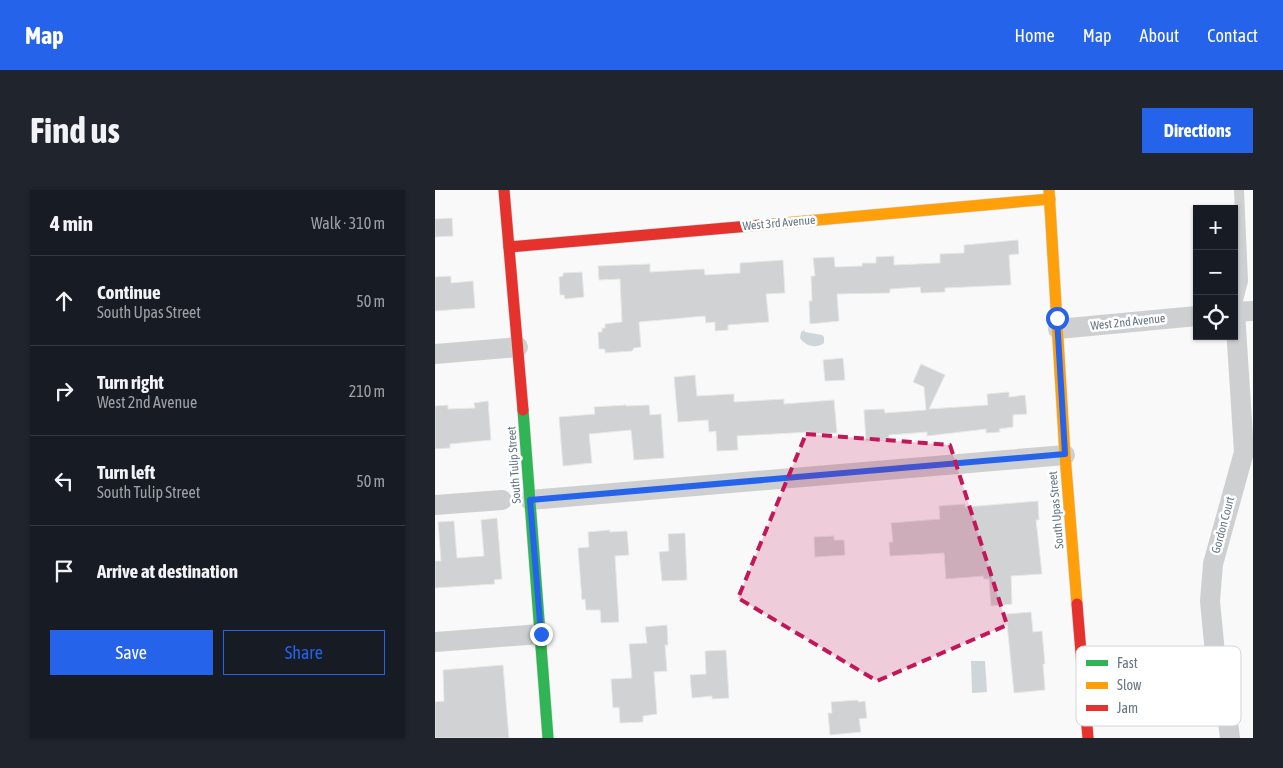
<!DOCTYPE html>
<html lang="en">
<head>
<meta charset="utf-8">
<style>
  :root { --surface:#171b24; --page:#20242c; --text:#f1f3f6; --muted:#9ea1a6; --line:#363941; --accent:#2563eb }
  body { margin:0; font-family:"Asap Condensed",sans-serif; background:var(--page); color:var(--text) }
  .controls { position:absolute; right:15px; top:15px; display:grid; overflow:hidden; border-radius:0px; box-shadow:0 1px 4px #0004 }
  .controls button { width:45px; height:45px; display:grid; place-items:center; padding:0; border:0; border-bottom:1px solid var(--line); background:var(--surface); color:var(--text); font:25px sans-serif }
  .stop { position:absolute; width:15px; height:15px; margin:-11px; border:4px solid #2563eb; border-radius:50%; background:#fff }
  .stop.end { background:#2563eb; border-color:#fff; box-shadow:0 1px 5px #0008 }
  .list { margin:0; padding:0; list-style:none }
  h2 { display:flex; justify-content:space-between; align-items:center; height:65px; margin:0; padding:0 20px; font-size:21px }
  h2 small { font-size:16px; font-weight:400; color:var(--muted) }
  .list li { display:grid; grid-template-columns:32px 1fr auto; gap:15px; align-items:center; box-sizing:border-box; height:90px; padding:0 20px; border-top:1px solid var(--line) }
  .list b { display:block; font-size:19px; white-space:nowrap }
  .list p { margin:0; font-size:16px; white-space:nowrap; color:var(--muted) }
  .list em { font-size:16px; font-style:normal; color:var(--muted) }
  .actions { display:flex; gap:10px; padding:15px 20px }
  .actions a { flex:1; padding:11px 0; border:1px solid var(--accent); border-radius:0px; text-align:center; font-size:18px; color:var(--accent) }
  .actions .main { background:var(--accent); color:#fff }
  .icon { flex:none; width:28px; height:28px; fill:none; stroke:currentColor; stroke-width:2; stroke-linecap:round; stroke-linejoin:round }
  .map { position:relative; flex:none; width:818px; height:548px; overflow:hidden; border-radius:0px }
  header { display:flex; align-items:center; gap:30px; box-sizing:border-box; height:70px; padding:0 25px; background:var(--accent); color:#fff }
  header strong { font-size:24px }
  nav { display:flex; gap:28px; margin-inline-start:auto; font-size:18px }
  .intro { display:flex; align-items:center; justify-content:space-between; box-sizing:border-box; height:120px; padding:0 30px }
  h1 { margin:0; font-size:35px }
  .button { padding:12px 22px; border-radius:0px; background:var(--accent); color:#fff; font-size:18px; font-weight:700 }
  main { display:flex; gap:30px; padding:0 30px }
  aside { flex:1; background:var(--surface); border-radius:0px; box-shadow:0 1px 4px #0004 }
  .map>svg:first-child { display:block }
  .water { fill:#ced6d9 }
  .building { fill:#d0d2d3; stroke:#e8e8e8 }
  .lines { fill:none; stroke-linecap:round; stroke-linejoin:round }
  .fast-casing { stroke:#d5d6d7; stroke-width:12 }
  .slow-casing { stroke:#d5d6d7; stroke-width:12 }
  .jam-casing { stroke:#d5d6d7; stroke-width:12 }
  .lane { stroke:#cecfd0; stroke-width:10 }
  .street { stroke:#cecfd0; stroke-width:20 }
  .fast { stroke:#30b455; stroke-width:11 }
  .slow { stroke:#ff9f0a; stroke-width:11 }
  .jam { stroke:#e5322d; stroke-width:11 }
  .route { stroke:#2563eb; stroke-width:6 }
  .marked { fill:#c2185b; fill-opacity:0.2; stroke:#c2185b; stroke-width:4; stroke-dasharray:10 6; stroke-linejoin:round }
  .labels { text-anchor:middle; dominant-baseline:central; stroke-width:5; stroke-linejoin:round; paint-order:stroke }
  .street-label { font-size:12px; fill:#657683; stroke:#fff }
  .key { fill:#fff; stroke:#d1d6da; stroke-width:1 }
  .key-label { font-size:14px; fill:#657683 }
</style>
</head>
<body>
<header>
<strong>Map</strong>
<nav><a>Home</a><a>Map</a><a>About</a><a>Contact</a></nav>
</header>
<div class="intro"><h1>Find us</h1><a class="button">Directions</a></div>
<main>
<aside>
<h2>4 min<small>Walk · 310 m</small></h2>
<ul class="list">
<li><svg class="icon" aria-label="ahead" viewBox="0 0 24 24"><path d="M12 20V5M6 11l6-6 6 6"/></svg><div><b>Continue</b><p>South Upas Street</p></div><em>50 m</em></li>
<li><svg class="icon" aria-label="right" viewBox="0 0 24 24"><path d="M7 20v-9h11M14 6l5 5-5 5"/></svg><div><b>Turn right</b><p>West 2nd Avenue</p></div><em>210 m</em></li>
<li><svg class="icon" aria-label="left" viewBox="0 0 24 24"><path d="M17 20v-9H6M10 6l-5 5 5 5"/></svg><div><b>Turn left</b><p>South Tulip Street</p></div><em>50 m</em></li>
<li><svg class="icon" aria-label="arrive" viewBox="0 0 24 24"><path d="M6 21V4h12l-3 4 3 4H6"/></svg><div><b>Arrive at destination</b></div></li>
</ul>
<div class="actions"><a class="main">Save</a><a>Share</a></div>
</aside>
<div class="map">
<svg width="818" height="548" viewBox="0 0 818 548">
  <rect width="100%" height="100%" fill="#f9f9f9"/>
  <!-- water -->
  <g class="water">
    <path d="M369 140 370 142 387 145 389 147V153C381 159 370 156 365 148L366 142Z"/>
    <polygon points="536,471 550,471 552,502 537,503"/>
  </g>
  <!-- building -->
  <g class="building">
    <polygon points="17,28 18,46 0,47 0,29"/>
    <polygon points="583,50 584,64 574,65 576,95 510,98 510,102 486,103 485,97 455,99 455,103 402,104 404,131 375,134 374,111 377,111 376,86 380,86 378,68 399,67 400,77 427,76 427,73 441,73 441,67 459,66 459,75 505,73 505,64 529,63 529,55"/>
    <polygon points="348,70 350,103 331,104 334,132 293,135 293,140 280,141 280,132 271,133 270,126 204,132 206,157 199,158 197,161 170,163 170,159 164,159 163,142 167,142 167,138 170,138 170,134 187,132 185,89 164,90 163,76 215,74 215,82 269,79 270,85 305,83 305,73"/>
    <polygon points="147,82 149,107 130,109 129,105 125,105 124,87 128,86 128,83"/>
    <polygon points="16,86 16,93 38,91 40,118 0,121 0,87"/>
    <polygon points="408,168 410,190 390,191 388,170"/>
    <polygon points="486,174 510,185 494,219 553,215 552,204 574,202 574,207 590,205 592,224 578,225 578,237 564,239 565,242 551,243 551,239 492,246 492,242 454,245 454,248 451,248 451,250 431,251 429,220 449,219 450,223 491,220 489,197 478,192"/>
    <polygon points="260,185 262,206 299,204 299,212 349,209 349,214 399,210 402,243 376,244 375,242 302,246 303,260 282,261 281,241 274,242 273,230 243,232 239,187"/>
    <polygon points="53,211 56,250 15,254 15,258 0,259 0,216 13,215 13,219 40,218 39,213"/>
    <polygon points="191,215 191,216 214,215 215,225 226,224 229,268 199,270 196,240 154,244 157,273 128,276 124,227 160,224 159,217"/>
    <polygon points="603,311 604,330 601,330 607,384 576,386 577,414 556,416 554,389 549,389 548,386 511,389 509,363 455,366 454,352 458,352 456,333 505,329 504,316 530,314 530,317"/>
    <polygon points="62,328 67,389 59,390 60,394 0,398 0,371 6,371 3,332 19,331 22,368 49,366 46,330"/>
    <polygon points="175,340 175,342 192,341 194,365 180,366 184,432 166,433 165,420 151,420 150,409 147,410 143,358 154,357 153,342"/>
    <polygon points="250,343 252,390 227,391 224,362 234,361 233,344"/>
    <polygon points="399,346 399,350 409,350 410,365 380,367 379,347"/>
    <polygon points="596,422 598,442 607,441 610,474 608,474 610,500 579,503 571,424"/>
    <polygon points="232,435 233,455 230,455 232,481 219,482 222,524 208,526 208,532 185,533 184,517 178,518 176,489 197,488 194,454 212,453 210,437"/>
    <polygon points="291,460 294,508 277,509 277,506 257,508 255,485 271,484 270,461"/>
    <polygon points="68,475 74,548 0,548 0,512 9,511 8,480"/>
    <polygon points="423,510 423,512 430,511 432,528 424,529 426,542 395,545 393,523 397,523 396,512"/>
  </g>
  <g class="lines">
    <!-- fast casing -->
    <g class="fast-casing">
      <polyline id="fast" points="88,220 113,548"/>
    </g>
    <!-- slow casing -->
    <g class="slow-casing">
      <g id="slow">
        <polyline points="614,0 630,265 642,414"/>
        <polyline points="326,35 615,9"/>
      </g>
    </g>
    <!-- jam casing -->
    <g class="jam-casing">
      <g id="jam">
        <polyline points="69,0 88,220"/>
        <polyline points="74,57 326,35"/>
        <polyline points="642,414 653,548"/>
      </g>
    </g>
    <!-- lane -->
    <polyline class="lane" points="800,122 808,91 804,0"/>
    <!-- street -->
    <g class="street">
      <polyline points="799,122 818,121"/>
      <polyline points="623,139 762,126"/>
      <polyline points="0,164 83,157"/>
      <polyline points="95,310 630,265"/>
      <polyline points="0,315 67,310"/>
      <polyline points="0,452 105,444"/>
      <polyline points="795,548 792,525 782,484 775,411 778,374 809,262 800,122"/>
    </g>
    <!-- fast -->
    <use href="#fast" class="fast"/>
    <!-- slow -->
    <use href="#slow" class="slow"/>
    <!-- jam -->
    <use href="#jam" class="jam"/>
  </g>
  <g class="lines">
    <!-- route -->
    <polyline class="route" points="106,444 95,310 630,264 622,128"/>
  </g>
  <!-- marked area -->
  <path class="marked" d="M371 244 515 255 572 435 442 491 303 408Z"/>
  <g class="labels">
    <!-- street labels -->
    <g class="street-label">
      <text transform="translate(344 33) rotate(-5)">West 3rd Avenue</text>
      <text transform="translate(693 132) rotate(-6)">West 2nd Avenue</text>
      <text transform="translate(79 275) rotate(-94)">South Tulip Street</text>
      <text transform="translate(621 320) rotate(-95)">South Upas Street</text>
      <text transform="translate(788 335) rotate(-75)">Gordon Court</text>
    </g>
  </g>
  <!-- legend -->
  <rect x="641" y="456" width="165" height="80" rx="8" class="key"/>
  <rect x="651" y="470" width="22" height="6" fill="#30b455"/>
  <rect x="651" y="492" width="22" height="7" fill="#ff9f0a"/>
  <rect x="651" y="515" width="22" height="6" fill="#e5322d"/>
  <g class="key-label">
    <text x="682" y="478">Fast</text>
    <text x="682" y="500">Slow</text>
    <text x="682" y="523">Jam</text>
  </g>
</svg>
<div class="controls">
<button>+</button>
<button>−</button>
<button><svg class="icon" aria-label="locate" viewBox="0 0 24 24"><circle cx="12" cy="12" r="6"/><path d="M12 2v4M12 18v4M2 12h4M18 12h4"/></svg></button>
</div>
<div class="stop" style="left:622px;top:128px"></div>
<div class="stop end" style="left:106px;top:444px"></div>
</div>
</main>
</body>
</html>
